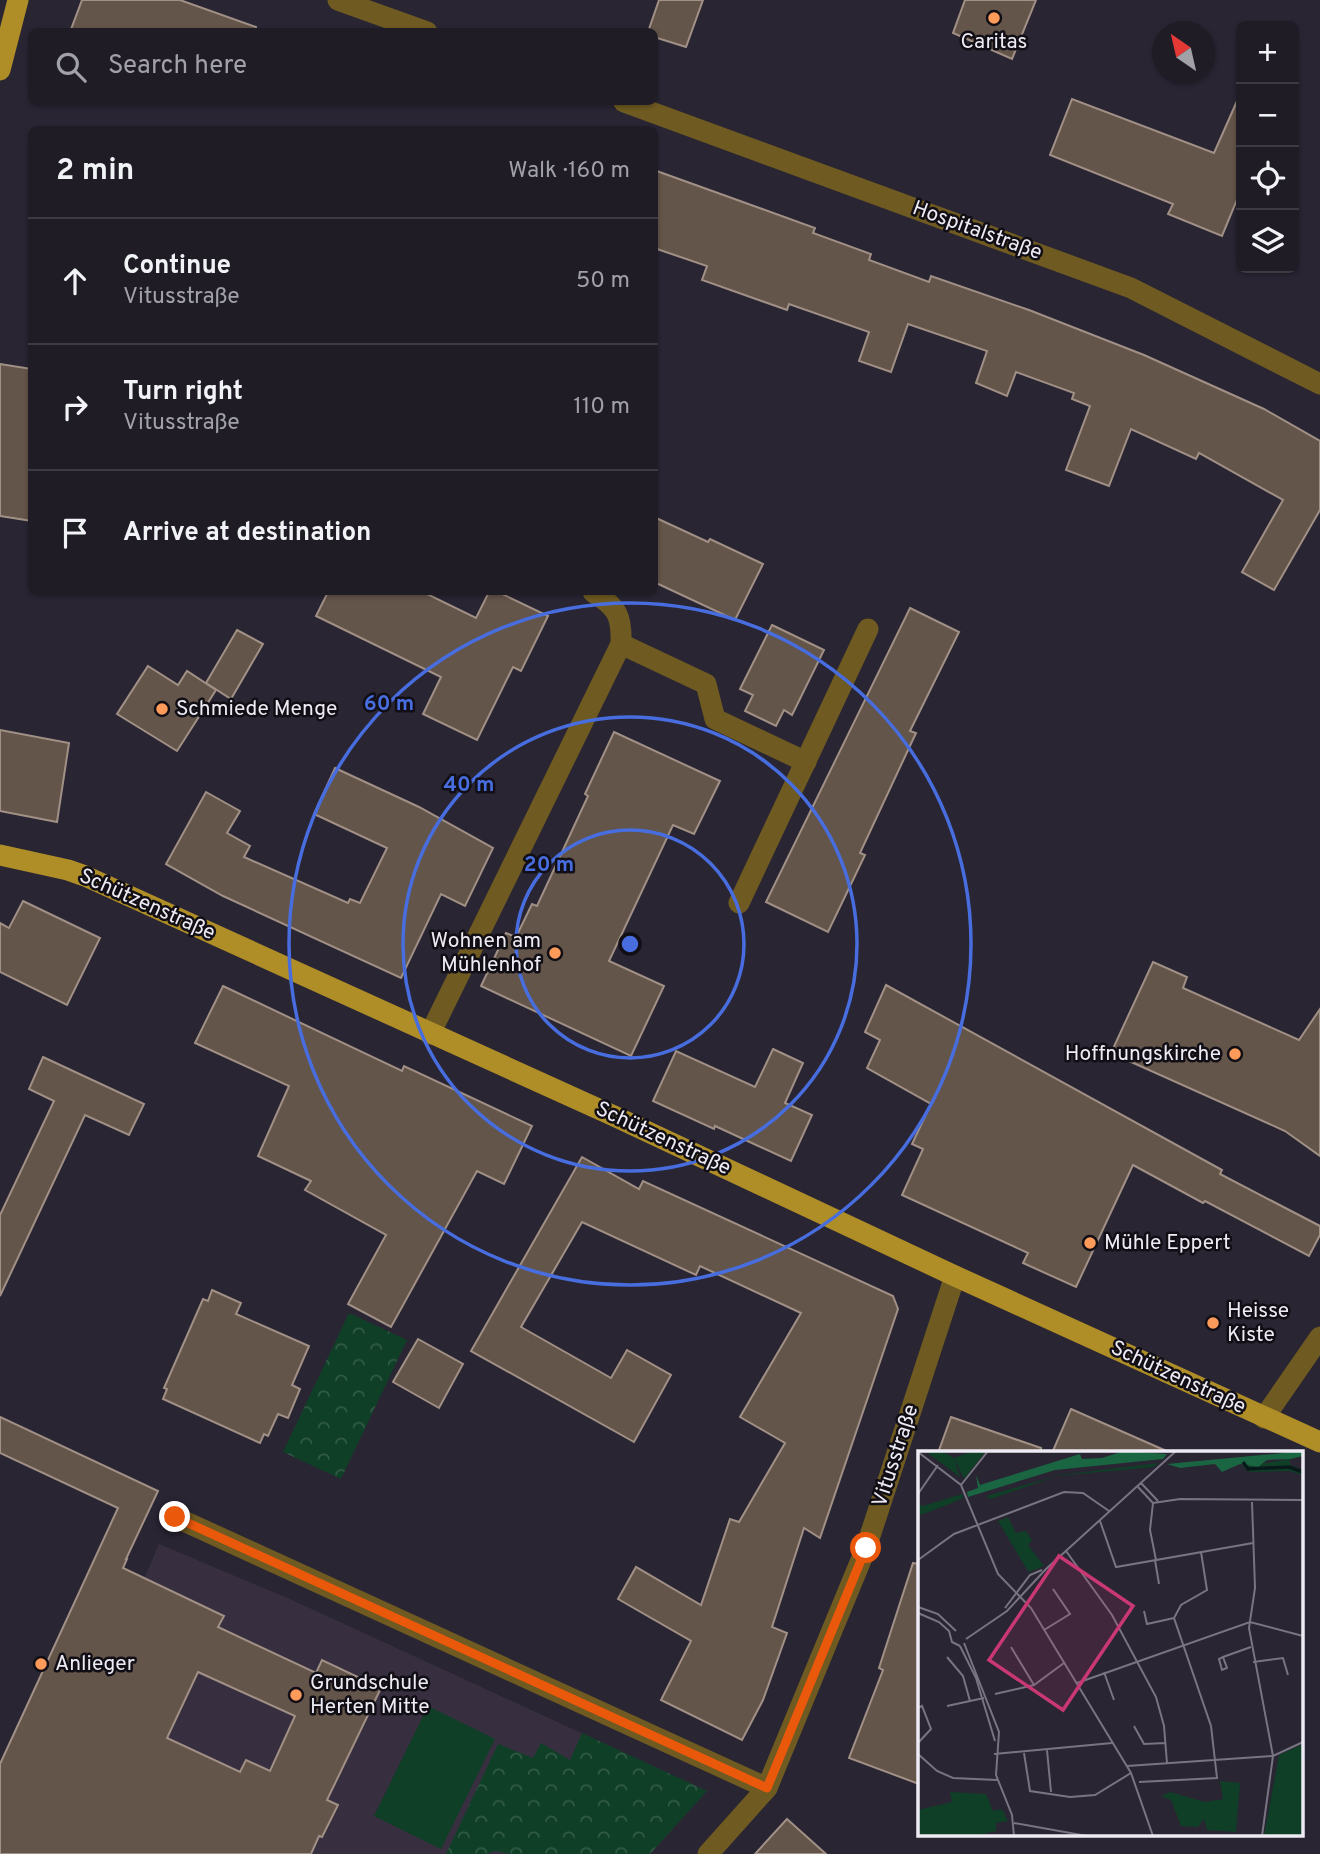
<!DOCTYPE html>
<html lang="en">
<head>
<meta charset="utf-8">
<style>
  :root { --surface:#1f1c26; --page:#2c2932; --text:#f1f3f6; --muted:#a1a1a7; --line:#3c3a43 }
  body { margin:0; font-family:Overpass,sans-serif; background:var(--page); color:var(--text) }
  .controls { position:absolute; right:21px; top:21px; display:grid; overflow:hidden; border-radius:10px; box-shadow:0 2px 5px #0004 }
  .controls button { width:63px; height:63px; display:grid; place-items:center; padding:0; border:0; border-bottom:2px solid var(--line); background:var(--surface); color:var(--text); font:35px sans-serif }
  .compass { position:absolute; left:1152px; top:21px; width:63px; height:63px; border-radius:50%; background:var(--surface); box-shadow:0 2px 5px #0004; rotate:326deg }
  .stop { position:absolute; width:21px; height:21px; margin:-16px; border:5px solid #ea580c; border-radius:50%; background:#fff }
  .stop.end { background:#ea580c; border-color:#fff; box-shadow:0 2px 7px #0008 }
  .list { margin:0; padding:0; list-style:none }
  h2 { display:flex; justify-content:space-between; align-items:center; height:91px; margin:0; padding:0 28px; font-size:30px }
  h2 small { font-size:23px; font-weight:400; color:var(--muted) }
  .list li { display:grid; grid-template-columns:46px 1fr auto; gap:21px; align-items:center; box-sizing:border-box; height:126px; padding:0 28px; border-top:2px solid var(--line) }
  .list b { display:block; font-size:26px; white-space:nowrap }
  .list p { margin:0; font-size:23px; white-space:nowrap; color:var(--muted) }
  .list em { font-size:23px; font-style:normal; color:var(--muted) }
  .icon { flex:none; width:38px; height:38px; fill:none; stroke:currentColor; stroke-width:2; stroke-linecap:round; stroke-linejoin:round }
  .map { position:relative; flex:none; width:1320px; height:1854px; overflow:hidden }
  .search { position:absolute; background:var(--surface); box-shadow:0 2px 5px #0004; left:28px; top:28px; width:630px; height:77px; display:flex; align-items:center; gap:18px; box-sizing:border-box; padding:0 24px; border-radius:10px; color:var(--muted); font-size:26px }
  .panel { position:absolute; background:var(--surface); box-shadow:0 2px 5px #0004; left:28px; top:126px; width:630px; height:469px; border-radius:10px }
  .map>svg:first-child { display:block }
  .education { fill:#372f3f }
  .grass { fill:#0f3f27 }
  .park { fill:url(#park-crowns) }
  .building { fill:#64554a; stroke:#a19085; stroke-width:2; fill-rule:evenodd }
  .lines { fill:none; stroke-linecap:round; stroke-linejoin:round }
  .minor { stroke:#6f5b21; stroke-width:21 }
  .major { stroke:#af8e28; stroke-width:21 }
  .route { stroke:#ea580c; stroke-width:9 }
  .ring { fill:none; stroke:#476dde; stroke-width:3.5 }
  .poi-dot { fill:#ff9b5a; stroke:#110f15; stroke-width:2.5 }
  .labels { text-anchor:middle; dominant-baseline:central; stroke-width:5; stroke-linejoin:round; paint-order:stroke }
  .poi-label { font-size:21px; fill:#eeebf5; stroke:#110f15; text-anchor:start }
  .street-label { font-size:21px; fill:#eeebf5; stroke:#110f15 }
  .inset-river { fill:none; stroke:#091a1b; stroke-width:3.5 }
  .inset-road { fill:none; stroke:#787481; stroke-width:2 }
  .view { fill:#c93872; fill-opacity:0.15; stroke:#c93872; stroke-width:3.5 }
  .inset-edge { fill:none; stroke:#eeebf5; stroke-width:3.5 }
  .centre { fill:#476dde; stroke:#110f15; stroke-width:3.5 }
  .ring-label { font-size:21px; text-anchor:middle; font-weight:bold; fill:#476dde; stroke:#110f15; stroke-width:5; stroke-linejoin:round; paint-order:stroke }
</style>
</head>
<body>
<div class="map">
<svg width="1320" height="1854" viewBox="0 0 1320 1854">
  <defs>
    <pattern id="park-crowns" width="20" height="18" patternUnits="userSpaceOnUse" patternTransform="scale(1.75)"><rect width="20" height="18" fill="#0f3f27"/><path d="M2 6a3 3 0 1 1 6 0M12 15a3 3 0 1 1 6 0" fill="none" stroke="#325b47"/></pattern>
  </defs>
  <rect width="100%" height="100%" fill="#292533"/>
  <!-- education -->
  <polygon class="education" points="159,1544 290,1599 707,1791 650,1854 27,1854"/>
  <!-- grass -->
  <polygon class="grass" points="428,1706 495,1739 441,1849 374,1816"/>
  <!-- park -->
  <g class="park">
    <polygon points="349,1313 407,1340 341,1479 283,1452"/>
    <polygon points="582,1733 707,1791 650,1854 510,1854 495,1851 487,1854 446,1854 498,1744 533,1758 541,1743 570,1760"/>
  </g>
  <!-- building -->
  <g class="building">
    <polygon points="82,0 180,0 256,27 255,32 70,32"/>
    <polygon points="659,0 703,0 686,47 654,37 654,32 648,32"/>
    <polygon points="965,0 1036,0 1012,59 953,33"/>
    <polygon points="1241,92 1241,190 1222,236 1168,214 1173,204 1050,155 1072,99 1214,153"/>
    <polygon points="654,170 815,228 813,233 871,254 869,260 929,282 931,276 1029,310 1144,355 1264,409 1320,441 1320,510 1274,590 1242,572 1283,500 1199,453 1196,459 1131,429 1109,486 1066,470 1090,406 1072,399 1074,393 1016,372 1007,396 976,383 987,351 908,324 891,372 859,361 869,332 789,304 787,310 702,280 707,266 654,248"/>
    <polygon points="0,364 32,369 32,521 0,516"/>
    <polygon points="654,517 708,542 710,539 763,564 735,620 654,582"/>
    <polygon points="328,592 423,592 476,618 489,592 498,592 548,616 521,671 513,667 477,740 423,714 441,677 316,616"/>
    <polygon points="910,608 959,632 910,731 916,733 860,853 865,855 828,932 766,902"/>
    <polygon points="772,625 824,650 792,715 784,710 776,726 745,711 753,695 740,689"/>
    <polygon points="237,630 263,644 231,699 206,683"/>
    <polygon points="148,666 178,685 187,671 216,690 177,751 117,714"/>
    <polygon points="0,730 69,743 57,822 0,811"/>
    <polygon points="614,732 720,781 694,834 673,825 609,961 664,986 631,1056 481,986 506,933 516,937 532,904 537,906 588,796 585,794"/>
    <polygon points="335,768 419,807 493,848 465,906 441,894 401,978 223,896 166,864 206,792 240,811 227,833 250,846 244,857 348,903 350,899 360,903 387,848 314,814"/>
    <polygon points="23,901 100,938 67,1005 0,972 0,923 9,928"/>
    <polygon points="1153,962 1187,977 1183,988 1299,1040 1320,1009 1320,1156 1285,1131 1111,1053"/>
    <polygon points="886,985 1222,1170 1220,1174 1320,1226 1320,1235 1309,1256 1205,1201 1203,1203 1133,1165 1076,1287 1023,1263 1028,1253 902,1195 923,1149 912,1144 931,1104 867,1068 880,1040 865,1032"/>
    <polygon points="223,986 402,1071 404,1066 532,1126 504,1184 477,1171 391,1327 348,1304 386,1235 305,1190 311,1181 258,1156 289,1086 195,1043"/>
    <polygon points="773,1049 803,1063 785,1103 812,1115 791,1161 715,1126 714,1129 653,1101 676,1051 755,1087"/>
    <polygon points="43,1057 144,1104 129,1135 85,1115 0,1296 0,1215 54,1101 29,1089"/>
    <polygon points="582,1157 639,1189 643,1181 893,1296 898,1309 820,1538 804,1528 772,1627 787,1633 763,1700 742,1740 661,1700 691,1641 618,1599 636,1567 701,1605 730,1519 739,1522 785,1443 740,1417 801,1313 700,1266 696,1275 582,1222 521,1327 611,1378 627,1350 671,1375 634,1442 471,1351"/>
    <polygon points="212,1290 241,1303 236,1314 309,1346 292,1385 300,1389 288,1418 278,1414 268,1436 264,1434 260,1443 163,1399 167,1389 164,1388 203,1299 208,1301"/>
    <polygon points="418,1339 463,1364 439,1408 393,1382"/>
    <polygon points="1071,1409 1171,1453 1052,1453"/>
    <path d="M0 1417 158 1491 126 1559H127L123 1568 224 1616 218 1627 316 1673 322 1660 381 1688 327 1800 338 1805 322 1837 319 1836 311 1854H0V1764L118 1508 0 1453ZM198 1672 295 1716 270 1771 246 1760 240 1772 167 1738Z"/>
    <polygon points="951,1417 1041,1448 1041,1453 938,1453"/>
    <polygon points="913,1563 919,1564 919,1784 849,1758 883,1670 879,1668"/>
    <polygon points="787,1819 826,1854 755,1854"/>
  </g>
  <g class="lines">
    <!-- minor -->
    <g class="minor">
      <polyline points="338,0 427,32"/>
      <polyline points="624,102 1131,288 1320,384"/>
      <polyline points="621,644 706,684 715,719 806,762"/>
      <polyline points="739,903 868,629"/>
      <path d="M430 1034 621 644C622 615 617 607 593 592"/>
      <polyline points="1264,1418 1320,1337"/>
      <polyline points="175,1517 767,1788"/>
      <polyline points="708,1854 767,1788 866,1548 955,1276"/>
    </g>
    <!-- major -->
    <g class="major">
      <polyline points="0,70 18,0"/>
      <polyline points="0,855 68,870 85,876 614,1116 955,1276 1320,1442"/>
    </g>
  </g>
  <g class="lines">
    <!-- route -->
    <polyline class="route" points="175,1517 767,1788 866,1548"/>
  </g>
  <!-- distance rings -->
  <g class="ring">
    <circle cx="630" cy="944" r="114"/>
    <circle cx="630" cy="944" r="227"/>
    <circle cx="630" cy="944" r="341"/>
  </g>
  <!-- markers -->
  <g class="poi-dot">
    <circle cx="994" cy="18" r="7"/>
    <circle cx="162" cy="709" r="7"/>
    <circle cx="555" cy="953" r="7"/>
    <circle cx="1235" cy="1054" r="7"/>
    <circle cx="1090" cy="1243" r="7"/>
    <circle cx="1213" cy="1323" r="7"/>
    <circle cx="41" cy="1664" r="7"/>
    <circle cx="296" cy="1695" r="7"/>
  </g>
  <g class="labels">
    <!-- poi labels -->
    <g class="poi-label">
      <text x="994" y="42" text-anchor="middle">Caritas</text>
      <text x="176" y="709">Schmiede Menge</text>
      <text x="541" y="941" text-anchor="end">Wohnen am<tspan x="541" dy="24">Mühlenhof</tspan></text>
      <text x="1221" y="1054" text-anchor="end">Hoffnungskirche</text>
      <text x="1104" y="1243">Mühle Eppert</text>
      <text x="1227" y="1311">Heisse<tspan x="1227" dy="24">Kiste</tspan></text>
      <text x="55" y="1664">Anlieger</text>
      <text x="310" y="1683">Grundschule<tspan x="310" dy="24">Herten Mitte</tspan></text>
    </g>
    <!-- street labels -->
    <g class="street-label">
      <text transform="translate(977 231) rotate(20)">Hospitalstraße</text>
      <text transform="translate(147 905) rotate(24)">Schützenstraße</text>
      <text transform="translate(663 1139) rotate(25)">Schützenstraße</text>
      <text transform="translate(1178 1378) rotate(25)">Schützenstraße</text>
      <text transform="translate(896 1456) rotate(-72)">Vitusstraße</text>
    </g>
  </g>
  <!-- overview -->
  <g transform="translate(918 1451)">
    <rect width="385" height="385" fill="#292533"/>
    <path d="M7 0H24L36 7 42 26ZM372 8V14L385 19V24L371 20 332 21 324 16ZM241 12 235 16 139 25 73 48 68 45 142 24ZM44 43 45 47 34 52 0 65V53L5 55ZM90 66 98 82 108 80 114 89 110 94 126 115 111 121 108 117 80 70ZM302 330 322 332 318 381 289 379 286 368 280 376 263 375 253 349 243 345 252 341 287 351 305 348Z" fill="#0f3f27"/>
    <path d="M206 0 249 3 245 8 137 19 50 46 49 41 60 37 58 24 62 34 162 3 164 8 184 7ZM385 0V5L372 8 349 9 340 16 322 13 304 21 297 13 262 17 249 13Z" fill="#1a6642"/>
    <path d="M385 293V385H346L361 304ZM32 341 68 343 75 360 84 358 90 370 78 372V380L56 385H0V359L34 351Z" fill="#0f3f27"/>
    <path d="M54 0H68L46 28 36 7Z" fill="#0f3f27"/>
    <path class="inset-river" d="M325 11 330 18 371 16 385 21"/>
    <path class="inset-road" d="M0 1 43 34 80 123 113 157 213 322 235 385M223 32 240 50M43 34 70 0M220 36 235 52M0 43 20 14M334 51 337 137 331 177 355 305 344 385M235 52 262 48 385 49M235 52 232 79 238 109M182 70 198 116 335 92M148 100 194 164 238 246 246 275 249 312M0 109 36 83 146 41 165 42 191 60M237 109 241 133M0 156 20 163 38 180M87 157 112 124 124 119M226 160 229 173 256 167M0 162 21 171 31 180 34 191 42 195M126 179 152 163 135 138M48 188 89 160 128 118 258 0M46 192 81 281 78 324 94 364 96 385M42 195 58 227 77 290M93 196 116 234M29 206 45 225 52 250M305 206 309 217 304 219 301 208 305 206 333 196M335 211 365 207 370 224M186 221 196 249M159 232 332 171 385 185M77 243 116 234 146 212M29 255 66 247M0 257 4 255 13 278 0 292M216 275 226 293 248 292M129 299 133 341M106 302 112 340 152 346 177 344 213 322M0 303 19 320 35 327 79 329M76 303 194 292M209 315 355 305 385 291M221 331 299 327 293 275 256 167 263 154 289 139 283 101M96 372 169 385"/>
    <path class="view" d="M141 105 215 155 145 259 71 209Z"/>
    <rect width="385" height="385" class="inset-edge"/>
  </g>
  <circle cx="630" cy="944" r="10" class="centre"/>
  <g class="ring-label">
    <text x="389" y="710">60 m</text>
    <text x="469" y="791">40 m</text>
    <text x="549" y="871">20 m</text>
  </g>
</svg>
<div class="controls">
<button>+</button>
<button>−</button>
<button><svg class="icon" aria-label="locate" viewBox="0 0 24 24"><circle cx="12" cy="12" r="6"/><path d="M12 2v4M12 18v4M2 12h4M18 12h4"/></svg></button>
<button><svg class="icon" aria-label="layers" viewBox="0 0 24 24"><path d="M12 4l9 5-9 5-9-5zM3 14l9 5 9-5"/></svg></button>
</div>
<svg class="compass" viewBox="-18 -18 36 36"><path d="M0-13l5 13h-10z" fill="#e53935"/><path d="M0 13l5-13h-10z" fill="#a1a1a7"/></svg>
<div class="stop" style="left:866px;top:1548px"></div>
<div class="stop end" style="left:175px;top:1517px"></div>
<div class="search"><svg class="icon" aria-label="search" viewBox="0 0 24 24"><circle cx="10" cy="10" r="6"/><path d="M15 15l6 6"/></svg>Search here</div>
<section class="panel">
<h2>2 min<small>Walk · 160 m</small></h2>
<ul class="list">
<li><svg class="icon" aria-label="ahead" viewBox="0 0 24 24"><path d="M12 20V5M6 11l6-6 6 6"/></svg><div><b>Continue</b><p>Vitusstraße</p></div><em>50 m</em></li>
<li><svg class="icon" aria-label="right" viewBox="0 0 24 24"><path d="M7 20v-9h11M14 6l5 5-5 5"/></svg><div><b>Turn right</b><p>Vitusstraße</p></div><em>110 m</em></li>
<li><svg class="icon" aria-label="arrive" viewBox="0 0 24 24"><path d="M6 21V4h12l-3 4 3 4H6"/></svg><div><b>Arrive at destination</b></div></li>
</ul>
</section>
</div>
</body>
</html>
